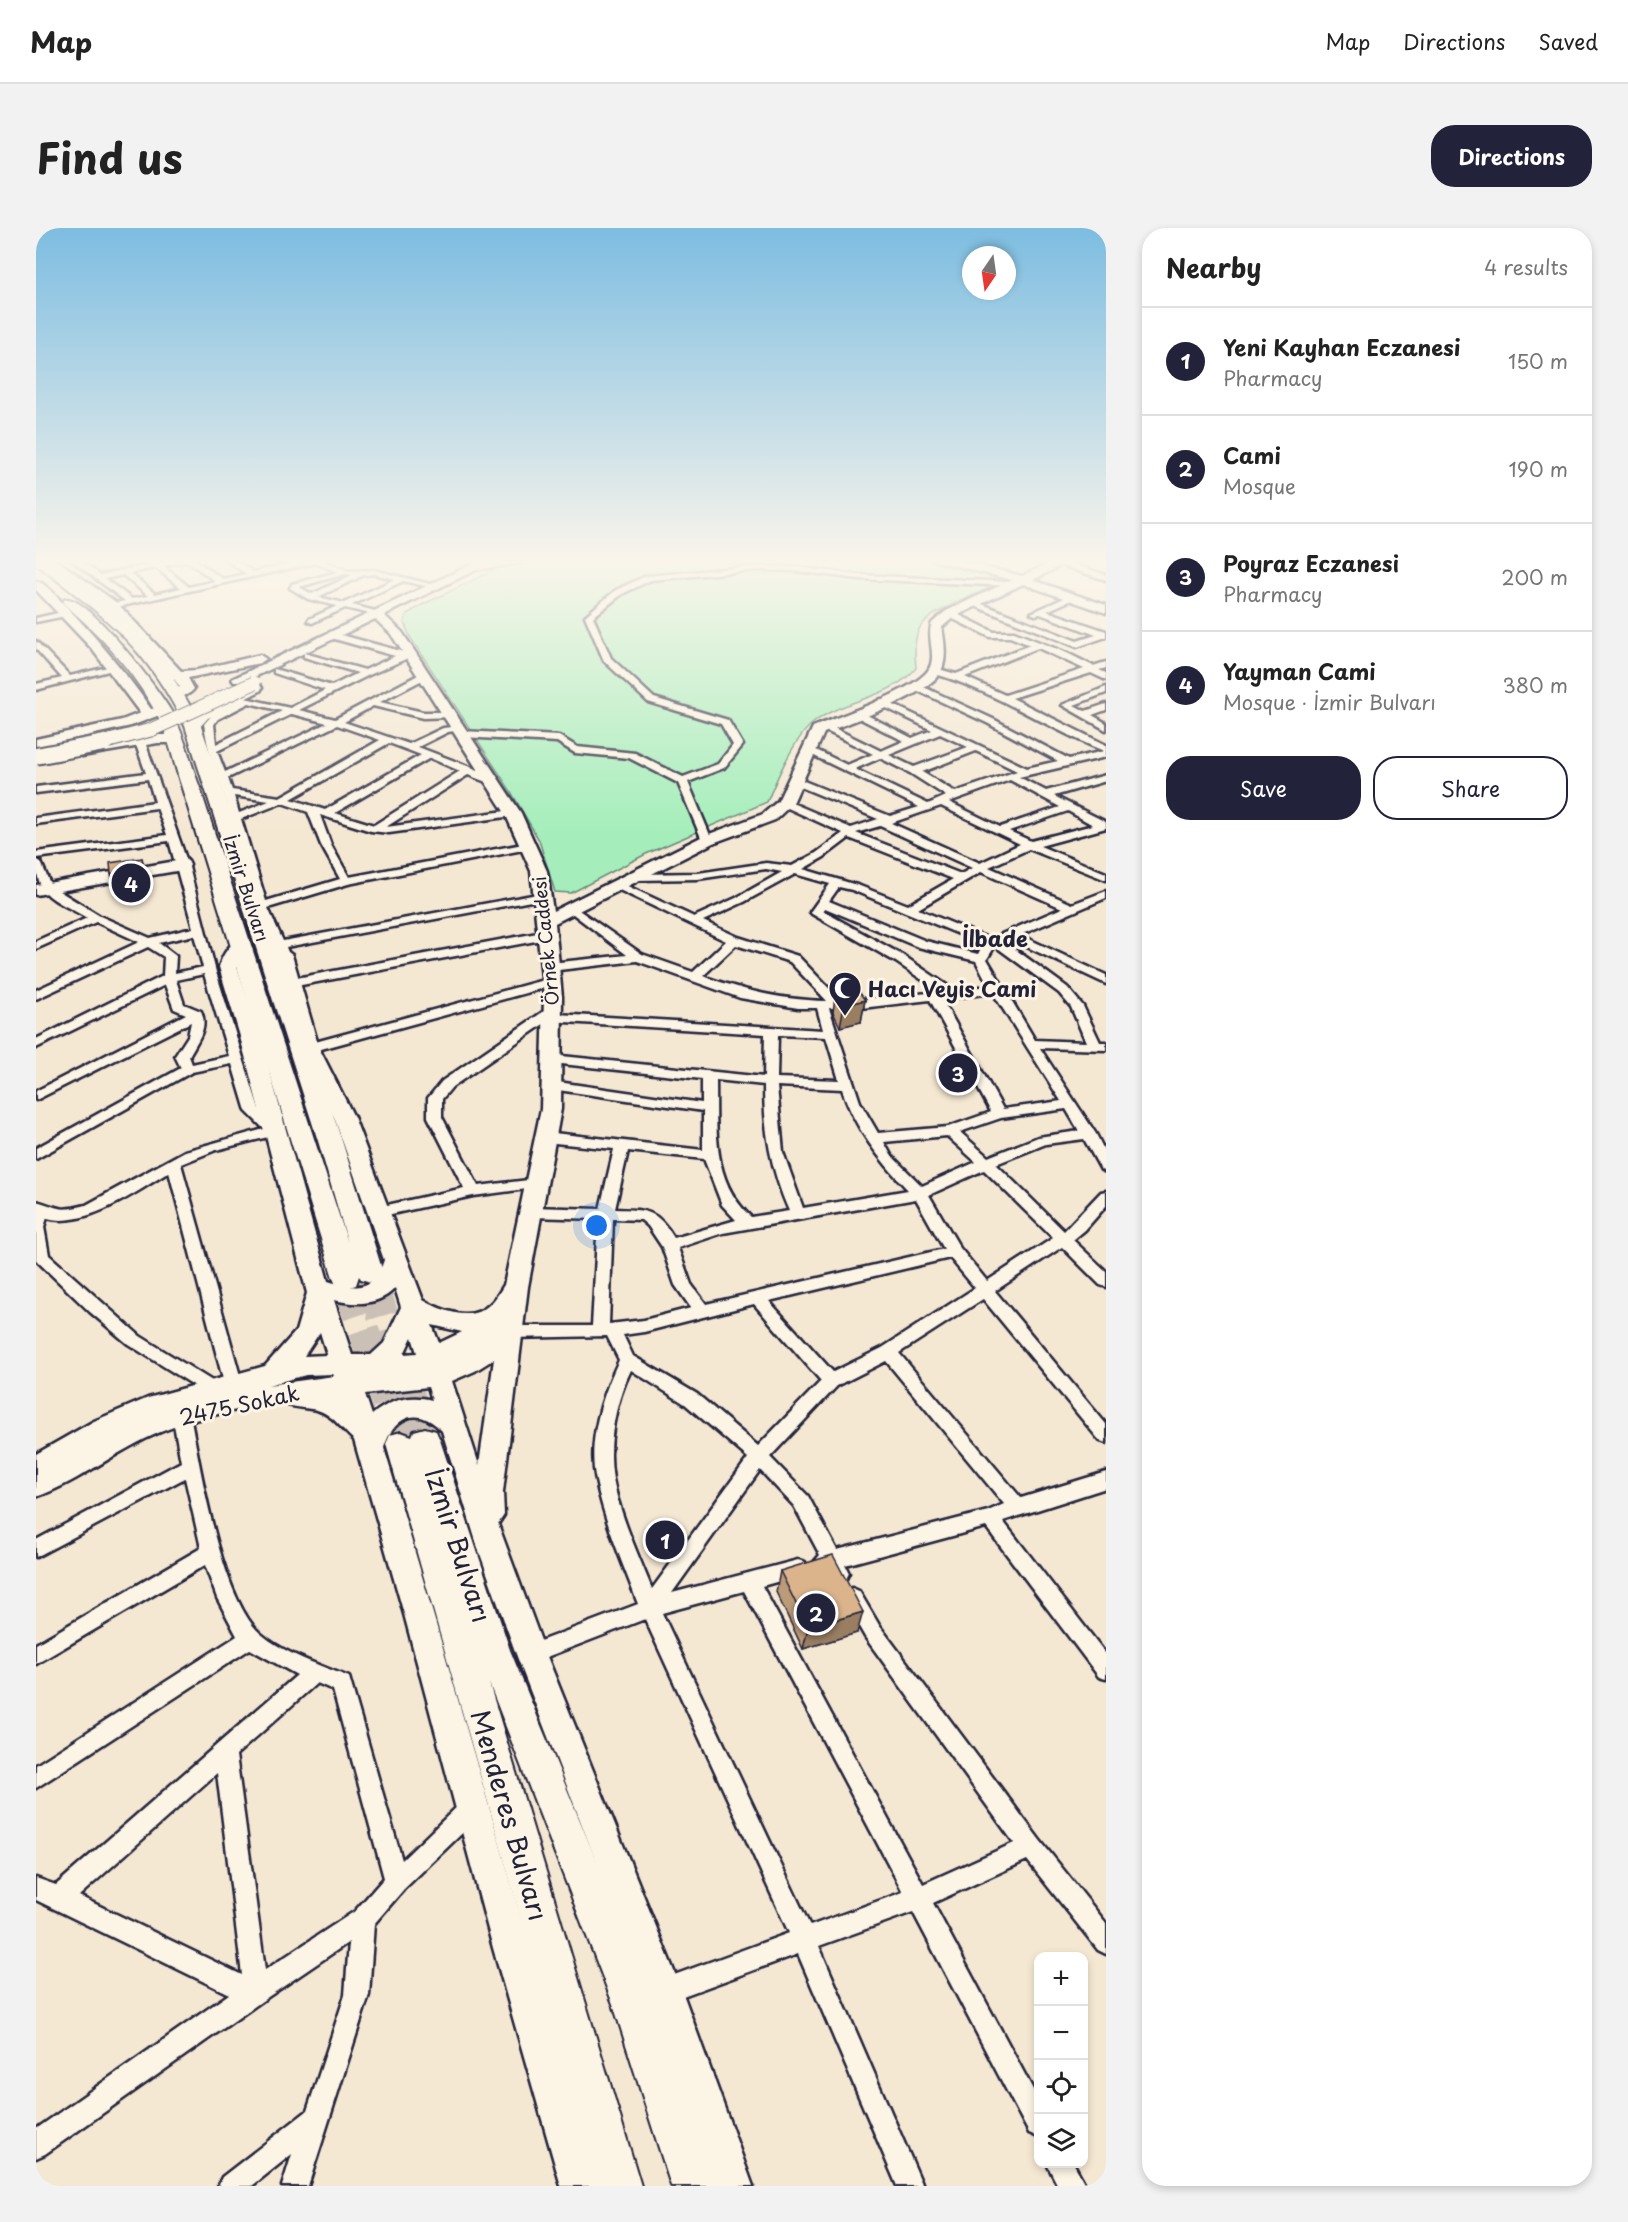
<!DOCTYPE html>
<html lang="en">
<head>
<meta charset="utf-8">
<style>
  :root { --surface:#fff; --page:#f2f2f2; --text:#222; --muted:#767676; --line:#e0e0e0; --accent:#22223b }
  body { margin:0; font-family:"Playpen Sans",sans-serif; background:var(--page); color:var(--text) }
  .controls { position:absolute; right:18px; bottom:18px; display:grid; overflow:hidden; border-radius:12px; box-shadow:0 3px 9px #0003 }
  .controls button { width:54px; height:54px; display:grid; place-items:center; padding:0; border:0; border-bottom:2px solid var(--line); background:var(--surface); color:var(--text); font:30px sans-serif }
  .compass { position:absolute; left:926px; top:18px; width:54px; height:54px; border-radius:50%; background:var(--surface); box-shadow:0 3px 9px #0003; rotate:193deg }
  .you { position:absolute; left:561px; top:998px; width:21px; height:21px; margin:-15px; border:4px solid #fff; border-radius:50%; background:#1a73e8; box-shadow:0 0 0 9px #1a73e833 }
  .badge { display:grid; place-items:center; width:39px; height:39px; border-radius:50%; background:var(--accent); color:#fff; font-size:20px; font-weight:700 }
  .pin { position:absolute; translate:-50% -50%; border:3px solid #fff; box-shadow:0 2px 6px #0006 }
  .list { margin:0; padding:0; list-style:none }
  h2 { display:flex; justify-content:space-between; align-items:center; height:78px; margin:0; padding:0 24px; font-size:26px }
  h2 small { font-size:20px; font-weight:400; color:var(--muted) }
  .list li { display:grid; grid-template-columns:39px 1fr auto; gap:18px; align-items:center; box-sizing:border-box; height:108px; padding:0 24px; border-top:2px solid var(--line) }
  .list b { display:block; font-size:22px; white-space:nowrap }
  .list p { margin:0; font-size:20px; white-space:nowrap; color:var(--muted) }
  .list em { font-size:20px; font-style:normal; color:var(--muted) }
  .actions { display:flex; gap:12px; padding:18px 24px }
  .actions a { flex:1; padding:14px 0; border:2px solid var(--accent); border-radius:24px; text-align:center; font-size:21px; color:var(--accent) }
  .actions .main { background:var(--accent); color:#fff }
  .icon { flex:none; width:33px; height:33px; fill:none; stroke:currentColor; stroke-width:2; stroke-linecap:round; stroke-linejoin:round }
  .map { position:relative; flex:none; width:1070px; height:1958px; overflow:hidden; border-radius:24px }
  header { display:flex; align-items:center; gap:36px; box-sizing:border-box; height:84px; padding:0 30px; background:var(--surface); border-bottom:2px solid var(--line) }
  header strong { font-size:28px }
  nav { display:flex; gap:33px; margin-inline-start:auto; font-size:21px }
  .intro { display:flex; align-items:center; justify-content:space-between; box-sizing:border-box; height:144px; padding:0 36px }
  h1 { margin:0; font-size:42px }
  .button { padding:15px 27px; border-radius:24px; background:var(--accent); color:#fff; font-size:21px; font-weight:700 }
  main { display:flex; gap:36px; padding:0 36px }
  aside { flex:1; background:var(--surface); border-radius:24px; box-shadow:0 3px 9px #0003 }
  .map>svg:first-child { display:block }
  .green { fill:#a5eebb; stroke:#64887b; stroke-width:1.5 }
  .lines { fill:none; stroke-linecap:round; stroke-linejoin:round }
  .primary-tunnel-far1 { stroke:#cbc0b5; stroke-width:24; stroke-dasharray:24 12; stroke-linecap:butt }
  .primary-tunnel { stroke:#cbc0b5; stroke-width:31; stroke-dasharray:31 15; stroke-linecap:butt }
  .street-casing { stroke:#22223b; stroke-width:5 }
  .secondary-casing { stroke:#22223b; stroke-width:5 }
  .primary-casing { stroke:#22223b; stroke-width:4 }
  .street { fill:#fcf5e5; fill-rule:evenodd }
  .secondary { fill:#fcf5e5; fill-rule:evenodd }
  .primary { fill:#fcf5e5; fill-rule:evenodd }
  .secondary-bridge-far1-casing { stroke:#22223b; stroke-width:15; stroke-linecap:butt }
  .secondary-bridge-casing { stroke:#22223b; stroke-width:20; stroke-linecap:butt }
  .secondary-bridge-far1 { stroke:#fcf5e5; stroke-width:13 }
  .secondary-bridge { stroke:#fcf5e5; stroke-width:16 }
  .wall { fill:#bc9b78; stroke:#22223b; stroke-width:1.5 }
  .shaded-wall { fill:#997e62; stroke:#22223b; stroke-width:1.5 }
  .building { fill:#dbb48c; stroke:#22223b; stroke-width:1.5 }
  .labels { text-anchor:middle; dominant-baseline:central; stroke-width:6; stroke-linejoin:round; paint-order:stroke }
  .far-street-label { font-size:18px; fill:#22223b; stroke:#fcf5e5 }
  .poi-label { font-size:21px; font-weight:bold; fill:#22223b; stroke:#fcf5e5; text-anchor:start }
  .street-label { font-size:21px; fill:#22223b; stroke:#fcf5e5 }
  .far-district-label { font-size:22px; font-weight:bold; fill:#22223b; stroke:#fcf5e5 }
  .near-street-label { font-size:26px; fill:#22223b; stroke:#fcf5e5 }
</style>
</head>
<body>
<header>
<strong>Map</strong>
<nav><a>Map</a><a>Directions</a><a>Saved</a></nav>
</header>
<div class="intro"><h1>Find us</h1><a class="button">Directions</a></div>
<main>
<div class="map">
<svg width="1070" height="1958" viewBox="0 0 1070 1958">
  <rect width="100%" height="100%" fill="#f5e8d3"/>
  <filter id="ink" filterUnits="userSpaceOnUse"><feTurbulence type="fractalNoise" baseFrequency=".0167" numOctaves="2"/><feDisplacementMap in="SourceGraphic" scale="12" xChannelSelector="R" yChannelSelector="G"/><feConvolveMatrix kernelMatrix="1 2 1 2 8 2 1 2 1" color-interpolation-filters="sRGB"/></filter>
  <g filter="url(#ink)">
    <!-- green -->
    <path class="green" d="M523 331H889L957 348 960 355C939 369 900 379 885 398 877 408 879 427 880 440 854 472 807 470 776 496 758 511 740 552 731 574L610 626 535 665 519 664 503 612 474 562 374 409 368 394 371 386 386 377 462 340Z"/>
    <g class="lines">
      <!-- primary-tunnel-far1 -->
      <g class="primary-tunnel-far1">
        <polyline points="334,1044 339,1059"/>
        <polyline points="310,1050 313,1059"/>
      </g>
      <!-- primary-tunnel -->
      <g class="primary-tunnel">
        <polyline points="313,1058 365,1216"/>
        <polyline points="338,1058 357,1121 389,1212"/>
      </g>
      <!-- street casing -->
      <g class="street-casing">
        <g id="street">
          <path d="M34 331H43L64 347 115 336 112 333 115 331 123 335 141 331H158L187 351 210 346 189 331H198L217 344 271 331H290L287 333 313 343 338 342 402 358 398 360 367 353 316 377 343 384V388L309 380 276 395 272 393 273 391 301 378 272 371 254 360 256 356 302 344 279 335 77 380 73 378 74 376 89 373ZM151 333 179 353 153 359 127 338ZM120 340 145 360 119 366 94 345ZM309 346 316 347 276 366 263 359ZM338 346 359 351 308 375 282 369 328 347ZM87 347 112 368 96 371 69 351Z"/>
          <polygon points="991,331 1002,331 1020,338 1016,340"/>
          <polygon points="1024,332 1070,347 1070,352 1021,336 1020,334"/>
          <polygon points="721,338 759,339 823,347 975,354 979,356 975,358 823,351 759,343 721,342 615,352 586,366 557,389 575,430 618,470 692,492 707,517 688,540 652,554 676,612 675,614 667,614 666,612 642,555 593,530 539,525 521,514 426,509 421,506 426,503 523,508 541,519 599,525 647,549 682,536 697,517 685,496 612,474 568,433 549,388 580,362 610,348"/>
          <polygon points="1035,367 1042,369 1011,383 1070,403 1070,409 1041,419 931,375 938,373 1041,413 1060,407 1004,386 999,387 995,385"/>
          <polygon points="31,383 35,385 34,387 0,394 0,390"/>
          <path d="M911 384H917L958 404H978L1031 425 1057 438 1070 434V440L1063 442 1070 445V452L1055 445 976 470 1070 517V529L983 549 1010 563 1070 547V553L1018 568 1070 594V600L1004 618 1070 645V652L993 621 953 639 1036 676 1070 663V670L984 707 1070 747V756L974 711 968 713 1031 759 1047 778 1064 814H1070V822L1004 820 1060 906 1070 926V944L1065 942 1048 911 1010 916 960 936 1028 1003 1065 964 1070 963V978L1049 1002 1037 1012 1070 1043V1059L1064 1057 1026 1019 959 1063 1070 1196V1215L1064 1213 947 1071 863 1125 985 1270 1070 1244V1260L967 1293 1070 1426V1451L1063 1449 950 1299 809 1337 813 1345 810 1351 803 1353 796 1351 791 1341 781 1340 778 1334 784 1327 758 1278 724 1242 636 1365 762 1332 769 1334 772 1340 769 1346 726 1358 887 1656 978 1615 829 1409 806 1369 809 1363 816 1360 823 1363 843 1397 1003 1611 1070 1695V1726L1062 1722 991 1632 897 1675 1002 1871V1909L993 1905 877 1684 783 1718 887 1958H861L762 1726 628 1775 619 1772 616 1763 619 1754 753 1705 609 1391 495 1435 488 1433 485 1426 488 1419 602 1376C587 1336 569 1295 560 1253 551 1214 566 1167 583 1132L571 1108 474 1110 468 1108 466 1104 468 1100 474 1098H556L562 991 495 989 487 984 495 979 564 981 578 921 509 914 502 909 509 904 667 922V883L515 861 508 857 515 853 666 875V851L516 835 509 831 516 827 728 849 729 806 512 793 416 859 406 871V889L442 958 501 951 506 953 508 956 506 959 437 968 342 989 334 984 342 979 428 960 392 889V870L406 853 511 781H521V786L787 802 781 780H762L704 770 601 733 514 743 508 739 514 735 591 727 533 683 531 681 537 678 606 726 657 744 690 713 577 659V655H585L658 689 700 670 746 644 730 641 662 651 599 652 593 649 599 646 662 645 730 635 756 638 780 625 807 605 745 577 744 575 749 572 815 600 842 591 755 555V551H763L854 588 883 579 770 524V520H776L811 537 837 526 786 501V497H792L845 523 868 513 817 487V483H823L876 510 896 502 842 476 840 474 845 471 991 540 1022 533 951 495 878 461 877 459 881 456 957 491 1033 531 1068 523C1010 500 957 462 896 445L895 443 899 440 920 446 994 417 974 409H954L911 388ZM1002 420 1048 441 969 467 929 449ZM904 506 932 519 878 539 853 527ZM940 523 981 543 919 564 886 544ZM844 530 874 545 910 568 892 576 819 541ZM974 552 1024 579 964 599 913 574ZM905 578 984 616 944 635 855 595ZM1032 583 1057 597 995 613 973 603ZM844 598 936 640 925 646 820 605ZM813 610 917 651 872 677 824 658 767 641 788 629ZM945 644 1026 680 954 711 882 681ZM759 646 794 656 774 684 776 686 860 734 904 764 805 773 762 728 702 709 667 693 708 674ZM803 659 816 662 947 716 942 726 890 713 793 673ZM789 680 882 719 940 733 953 758 918 762 868 728 787 683ZM700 717 754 734 791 773C746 772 709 763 667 748ZM959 718 1023 765 1035 779 1050 814 999 812 951 731ZM957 765 1025 873 967 881 906 771ZM894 772 955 884 912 899 842 905 824 874 793 780 817 781ZM742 807 790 809 803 852 741 850ZM680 852 728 857C728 903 735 942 753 983L715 989C675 952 681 903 680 852ZM741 858 806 861C818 900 845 933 872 962L767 980 747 924ZM1030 881 1043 903 1002 909 952 929 924 904 965 890ZM911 908 940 934 886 958 855 927 848 914ZM592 923 668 931 686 977 700 992 638 1010C621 981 610 982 579 981ZM948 942 1017 1010 951 1053 924 1020 893 967ZM880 971 908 1021 670 1076 655 1056 642 1020 687 1005ZM577 991 605 992 612 998 626 1019 639 1057 655 1080 608 1092 573 1096ZM914 1030 939 1060 846 1120 797 1144 733 1073ZM718 1076 785 1153 722 1218 661 1166 597 1128 587 1107 608 1104ZM850 1133 968 1276 952 1283 801 1322 772 1268 734 1229 801 1158ZM595 1142 649 1176 712 1230 616 1361C603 1329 583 1285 577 1251 571 1216 579 1174 595 1142ZM708 1363 867 1664 774 1698 626 1385Z"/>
          <path d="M298 405 379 427 333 447 263 482 299 491 386 445H392V449L344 474 387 484H414L419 487 417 489 387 490 337 478 308 494 373 516 407 500 426 498V502L412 504 382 519 437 540 463 554 458 557 432 547 350 599 477 582 482 585 477 588 353 605 335 603 284 587 295 617 313 649 492 615 497 618 492 621 312 656 232 680 247 713 507 665 511 666V670L250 719 253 727 247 731 243 730C216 685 205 626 191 576 182 548 172 527 168 496L176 487 209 470 254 480 289 462 238 445V441L296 458 322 445 268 429V425L329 442 359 428 295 410V406ZM213 475 246 483 180 516 178 496 182 491ZM256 486 291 495 189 544 181 523ZM301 497 344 512 244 569 196 562 192 550ZM353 515 385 527 289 582 255 571ZM394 530 424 543 338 597 299 585ZM198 568 233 573 203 585ZM246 575 272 584 285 617 304 651 230 673 205 591Z"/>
          <polygon points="0,413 34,448 80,437 84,440 0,462 0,456 26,450 0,421"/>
          <polygon points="1070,459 1070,465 1038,477 1049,483 1070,476 1070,482 1056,487 1070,495 1070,502 1026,477"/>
          <path d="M101 512 109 514 153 639 180 744 223 881 246 903 244 906 180 922 145 936 206 1155 203 1160 197 1162 191 1160 188 1155 133 944C102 963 49 1001 11 990L8 999 13 1027 104 1108 181 1156 184 1161 181 1166 175 1168 92 1116 54 1084 0 1032V973C25 980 22 984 50 977L149 923 228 901 210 883 196 836 156 844 0 931V920L145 840 139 828 152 808 155 794 0 872V863L150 786 138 781 129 757 0 820V811L127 748 128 729 112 719 0 771V762L103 714 60 694 0 721V713L51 690C20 671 0 671 0 631L5 634 15 658 64 688 114 710 157 700 133 613 0 630V624L131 607 121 580 0 596V590L119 574 112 551 0 565V559L110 545 99 514ZM158 707 167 739 139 745 140 728 123 715ZM168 746 193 828 156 836 153 828C161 813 173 800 165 783L148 776 140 752Z"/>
          <polygon points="512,703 516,704 516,710 255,759 249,755 255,751"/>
          <polygon points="515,750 519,751 521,754 519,757 278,823 273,824 266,820 268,817"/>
          <path d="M145 1179 151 1181 154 1186C164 1239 185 1370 224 1405 248 1426 284 1437 313 1449L366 1632 427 1573 435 1570 443 1573 446 1581 443 1589 368 1661 338 1696 333 1767 272 1958H246L256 1926 216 1958H182L186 1949 271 1883 309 1767 313 1714 229 1771 9 1926 0 1930V1901L193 1766 0 1672V1650L20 1657 261 1447 214 1421 0 1560V1537L201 1408 181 1370 169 1337 0 1436V1416L165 1320 149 1250 0 1329V1312L145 1234 136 1186 139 1181ZM281 1455 297 1462 348 1650 319 1683 229 1742 200 1527ZM181 1545 206 1747 43 1668Z"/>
          <polygon points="1011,1936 1038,1936 1050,1958 1022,1958"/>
        </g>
      </g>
      <!-- secondary casing -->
      <g class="secondary-casing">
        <g id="secondary">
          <path d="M6 331H19L81 375 145 443 161 442 224 427 230 431 224 435 152 450 158 461C153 467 144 471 136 469L134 466 144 459 138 451 125 450 123 447 125 444 131 443 73 381Z"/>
          <path d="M447 331H462L348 387 366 404 485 585 511 643 517 683 665 609 727 586 742 573 777 499C801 489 881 462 893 441 901 427 890 409 896 395L910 383 976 352 900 333 898 331H917L986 348 1022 331H1037L997 352 1070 377V385L987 356 918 389 906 399C908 412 911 428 906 441 896 467 814 494 788 505L757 575 739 592 677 615 519 695 526 769 525 881 492 1059 467 1264 468 1287 462 1296 510 1426 646 1763 717 1958H677L610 1763 480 1426 442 1320 406 1203C381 1176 357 1190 348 1220 422 1466 490 1713 565 1958H525L457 1720 368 1386 318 1212C306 1202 298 1187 281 1182 271 1180 261 1180 252 1177L250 1174C202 1181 154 1189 109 1211 72 1229 38 1256 0 1269V1226L58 1193 112 1170 229 1138 260 1103 271 1065 203 805 183 739C187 726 195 710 211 714L214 718 204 730 201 739 223 805 292 1053C320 1062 338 1063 348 1032L298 889 263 820 239 730 221 716 224 712H236L256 727 283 820 318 889 387 1072C407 1083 435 1095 454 1076 460 1071 464 1063 468 1057L505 881 508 769 495 643 469 585 355 406 339 391 208 454H198L196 451ZM359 1060 365 1079 348 1115 335 1127H316L298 1072C319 1077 343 1078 359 1060ZM396 1097 426 1104 403 1115ZM284 1104 291 1127 268 1128ZM376 1109 381 1125 368 1126ZM458 1131 443 1237 416 1153 439 1143ZM297 1146 298 1148 232 1157 270 1147ZM392 1159 396 1172C374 1166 353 1172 336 1187L329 1166Z"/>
          <path d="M0 353C9 355 18 366 25 373 58 407 88 442 115 481L129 479 131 482 129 485 95 498 0 519V511L86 492 104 485 56 421 0 362Z"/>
          <polygon points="219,456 224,457 226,460 224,463 172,490 162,501 152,501 150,498 162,484"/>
          <polygon points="122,507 137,507 144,511 137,515 122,515 46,528 39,524 46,520"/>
          <polygon points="146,632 152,633 154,637 152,641 0,667 0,657"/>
        </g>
      </g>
      <!-- primary casing -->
      <g class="primary-casing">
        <g id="primary">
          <path d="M0 331H10C33 349 58 365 80 384 116 416 143 455 165 498L306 913 347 1044 343 1051 334 1054 325 1051 323 1048 320 1057 310 1060 300 1057 297 1050 145 557C137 533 132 504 119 483 97 443 64 406 29 377L27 374 29 371C51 366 123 462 135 483 148 505 154 533 163 557L312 1015 282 913 149 498C110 418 68 388 0 336Z"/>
          <polygon points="464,331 495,331 489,335 442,342 436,338 437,335"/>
          <polygon points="389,1200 400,1203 404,1212 474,1422 619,1776 679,1958 635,1958 577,1776 453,1455 605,1958 561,1958 350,1216 354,1207 365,1204 376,1208 378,1203"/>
        </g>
      </g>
      <!-- street -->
      <use href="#street" class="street"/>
      <!-- secondary -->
      <use href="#secondary" class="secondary"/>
      <!-- primary -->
      <use href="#primary" class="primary"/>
      <!-- secondary-bridge-far1 casing -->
      <g class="secondary-bridge-far1-casing">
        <polyline id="secondary-bridge-far1" points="62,516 115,502 218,455"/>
      </g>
      <!-- secondary-bridge casing -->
      <g class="secondary-bridge-casing">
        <polyline id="secondary-bridge" points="0,528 68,515"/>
      </g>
      <!-- secondary-bridge-far1 -->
      <use href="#secondary-bridge-far1" class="secondary-bridge-far1"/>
      <!-- secondary-bridge -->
      <use href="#secondary-bridge" class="secondary-bridge"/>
    </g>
    <!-- wall -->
    <g class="wall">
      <polygon points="800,762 829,772 825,794 804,799 797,784"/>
      <polygon points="744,1343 821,1405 767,1421 740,1364"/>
    </g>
    <!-- shaded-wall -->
    <g class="shaded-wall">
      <polygon points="106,630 113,662 80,666 75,646"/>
      <polygon points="829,772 825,794 804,799 808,777"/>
      <polygon points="827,1384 821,1405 767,1421 772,1400"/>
    </g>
    <!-- building -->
    <g class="building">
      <polygon points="106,630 108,641 75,646 74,635"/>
      <polygon points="821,761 829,772 808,777 800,762"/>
      <polygon points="797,1327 827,1384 772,1400 744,1343"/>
    </g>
  </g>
  <!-- sky -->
  <linearGradient id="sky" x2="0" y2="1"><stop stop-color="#7dbde1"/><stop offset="0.55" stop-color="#faf5eb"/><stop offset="1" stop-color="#faf5eb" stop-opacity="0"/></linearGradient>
  <rect width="1070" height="605" fill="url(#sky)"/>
  <!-- icons -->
  <defs>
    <g id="mosque-pin" transform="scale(1.725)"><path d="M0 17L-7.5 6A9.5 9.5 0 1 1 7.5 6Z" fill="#22223b" stroke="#fcf5e5"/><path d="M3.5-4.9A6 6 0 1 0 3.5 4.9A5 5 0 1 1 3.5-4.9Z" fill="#fff"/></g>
  </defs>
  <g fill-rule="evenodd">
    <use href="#mosque-pin" x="809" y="760"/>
  </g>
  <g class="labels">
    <!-- far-street labels -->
    <g class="far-street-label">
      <text transform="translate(211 660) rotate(72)">İzmir Bulvarı</text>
      <text transform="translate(509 713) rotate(-96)">Örnek Caddesi</text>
    </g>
    <!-- poi labels -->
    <g class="poi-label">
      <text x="832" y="760">Hacı Veyis Cami</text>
    </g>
    <!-- street labels -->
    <g class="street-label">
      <text transform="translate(203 1176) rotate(-12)">2475 Sokak</text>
    </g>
    <!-- far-district labels -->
    <g class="far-district-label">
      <text x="959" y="709">İlbade</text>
    </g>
    <!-- near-street labels -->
    <g class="near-street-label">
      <text transform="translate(423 1317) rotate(72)">İzmir Bulvarı</text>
      <text transform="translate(474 1587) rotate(74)">Menderes Bulvarı</text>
    </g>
  </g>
</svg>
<div class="controls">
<button>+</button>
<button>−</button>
<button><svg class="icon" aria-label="locate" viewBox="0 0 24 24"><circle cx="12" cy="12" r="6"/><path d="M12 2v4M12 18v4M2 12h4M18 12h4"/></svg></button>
<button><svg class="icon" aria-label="layers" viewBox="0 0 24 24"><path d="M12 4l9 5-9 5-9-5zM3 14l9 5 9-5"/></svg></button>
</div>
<svg class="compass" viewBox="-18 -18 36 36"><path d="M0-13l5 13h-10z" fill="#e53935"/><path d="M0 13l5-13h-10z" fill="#767676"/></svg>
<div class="you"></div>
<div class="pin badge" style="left:629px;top:1312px">1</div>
<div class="pin badge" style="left:780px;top:1385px">2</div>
<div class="pin badge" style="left:922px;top:845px">3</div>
<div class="pin badge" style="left:95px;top:655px">4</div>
</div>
<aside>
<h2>Nearby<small>4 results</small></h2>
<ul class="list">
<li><span class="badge">1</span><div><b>Yeni Kayhan Eczanesi</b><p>Pharmacy</p></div><em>150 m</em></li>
<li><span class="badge">2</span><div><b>Cami</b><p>Mosque</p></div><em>190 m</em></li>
<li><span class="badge">3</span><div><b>Poyraz Eczanesi</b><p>Pharmacy</p></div><em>200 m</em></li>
<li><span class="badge">4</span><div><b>Yayman Cami</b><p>Mosque · İzmir Bulvarı</p></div><em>380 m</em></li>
</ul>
<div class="actions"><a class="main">Save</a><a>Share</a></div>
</aside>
</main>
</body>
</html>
